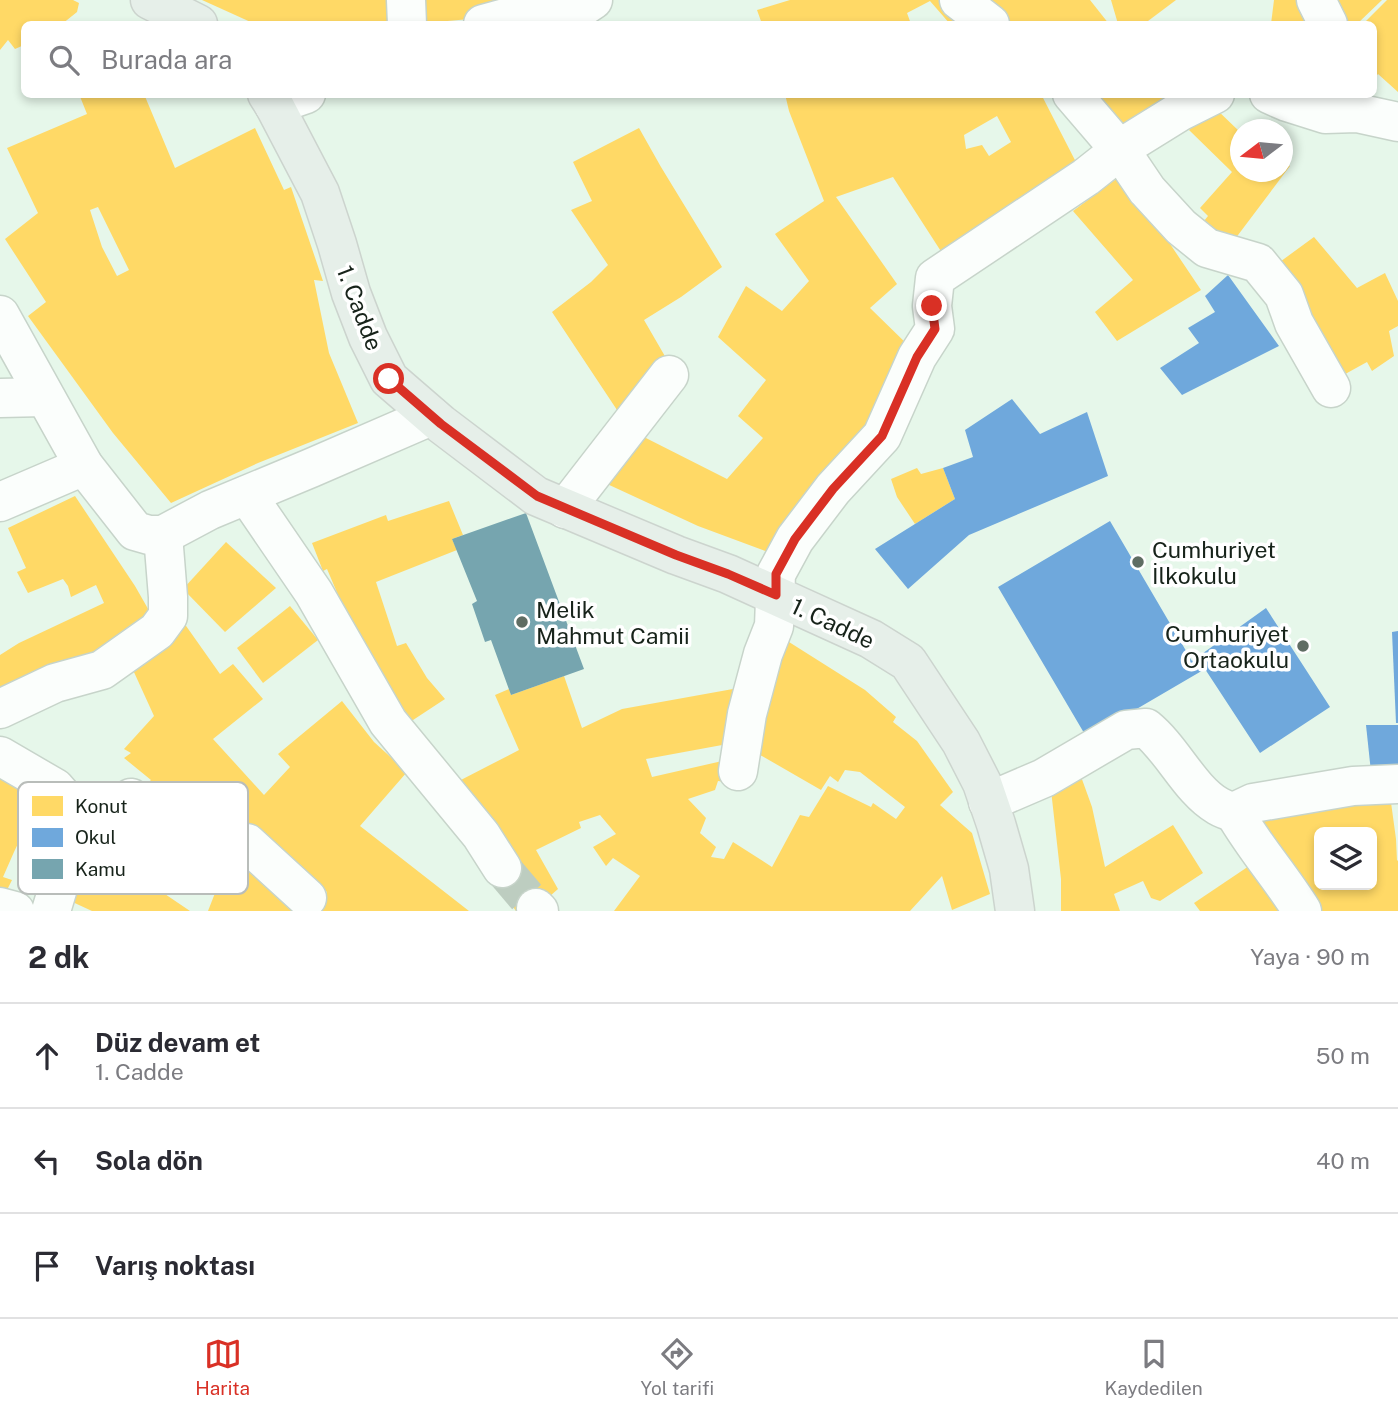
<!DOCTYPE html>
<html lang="tr">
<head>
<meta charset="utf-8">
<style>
  :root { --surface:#fff; --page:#f7f7f7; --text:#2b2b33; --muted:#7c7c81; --line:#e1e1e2; --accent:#d93025 }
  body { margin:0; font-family:"Public Sans",sans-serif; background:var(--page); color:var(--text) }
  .controls { position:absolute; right:21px; bottom:21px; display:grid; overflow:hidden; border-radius:10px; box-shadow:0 4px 10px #0003 }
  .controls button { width:63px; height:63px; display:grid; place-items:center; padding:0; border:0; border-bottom:2px solid var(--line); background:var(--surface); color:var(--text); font:35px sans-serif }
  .compass { position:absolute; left:1230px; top:119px; width:63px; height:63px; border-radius:50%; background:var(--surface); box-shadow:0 4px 10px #0003; rotate:254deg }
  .stop { position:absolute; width:21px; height:21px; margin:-16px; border:5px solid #d93025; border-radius:50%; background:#fff }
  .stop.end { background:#d93025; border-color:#fff; box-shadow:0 2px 7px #0008 }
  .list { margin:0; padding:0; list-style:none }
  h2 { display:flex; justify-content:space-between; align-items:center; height:91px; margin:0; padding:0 28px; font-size:30px }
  h2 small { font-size:23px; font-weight:400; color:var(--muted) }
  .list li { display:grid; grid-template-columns:46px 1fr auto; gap:21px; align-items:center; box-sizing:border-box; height:105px; padding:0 28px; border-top:2px solid var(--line) }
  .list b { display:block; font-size:26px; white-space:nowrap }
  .list p { margin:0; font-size:23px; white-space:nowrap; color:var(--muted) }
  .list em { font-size:23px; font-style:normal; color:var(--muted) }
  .icon { flex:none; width:38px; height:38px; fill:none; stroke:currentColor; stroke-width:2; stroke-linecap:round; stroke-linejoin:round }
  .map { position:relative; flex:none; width:1398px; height:911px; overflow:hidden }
  .search { position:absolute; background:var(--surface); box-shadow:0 4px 10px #0003; left:21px; right:21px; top:21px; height:77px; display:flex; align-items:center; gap:18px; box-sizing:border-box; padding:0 24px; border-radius:10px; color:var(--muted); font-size:26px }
  .sheet { height:406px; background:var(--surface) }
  nav { display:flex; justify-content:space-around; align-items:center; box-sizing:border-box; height:98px; border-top:2px solid var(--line); background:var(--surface); font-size:19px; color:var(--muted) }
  nav a { display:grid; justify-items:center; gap:4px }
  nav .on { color:var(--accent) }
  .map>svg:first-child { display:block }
  .homes { fill:#ffd966; fill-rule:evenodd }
  .schools { fill:#6fa8dc }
  .public { fill:#76a5af }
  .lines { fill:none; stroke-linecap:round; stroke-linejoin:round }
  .minor-tunnel { stroke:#bdcdc0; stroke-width:38; stroke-dasharray:38 19; stroke-linecap:butt }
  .minor-casing { stroke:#c7d4ca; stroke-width:41 }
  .major-casing { stroke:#ccd4ce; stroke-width:41 }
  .minor { stroke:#fbfefc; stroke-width:38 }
  .major { stroke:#e6efe9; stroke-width:38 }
  .route { stroke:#d93025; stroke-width:9 }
  .poi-dot { fill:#5f6d63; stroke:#fff; stroke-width:2.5 }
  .labels { text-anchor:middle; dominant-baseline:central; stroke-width:7; stroke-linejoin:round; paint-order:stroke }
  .street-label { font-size:23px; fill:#17231a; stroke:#fff }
  .poi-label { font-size:23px; fill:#17231a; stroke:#fff; text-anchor:start }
  .key { fill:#fff; stroke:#b9bdba; stroke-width:2 }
  .key-label { font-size:19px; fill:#17231a }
</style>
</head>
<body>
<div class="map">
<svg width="1398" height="911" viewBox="0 0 1398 911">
  <rect width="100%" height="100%" fill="#e6f7ea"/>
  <!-- homes -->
  <g class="homes">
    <polygon points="0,0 73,0 79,3 77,12 62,24 24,24 24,45 15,49 8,40 0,50"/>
    <polygon points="202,0 394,0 393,24 255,24"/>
    <polygon points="412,0 577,0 492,17 414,24"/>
    <polygon points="790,0 943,0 965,24 950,24 930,1 907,13 911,24 762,24 757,10"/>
    <polygon points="978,0 1090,0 1109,24 1012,24"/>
    <polygon points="1111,0 1176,0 1144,24 1118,24"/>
    <polygon points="1274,0 1300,0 1317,24 1271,24"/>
    <polygon points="1326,0 1382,0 1357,24 1337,24"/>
    <polygon points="1387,0 1398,0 1398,92 1378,74 1374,79 1374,24 1363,24"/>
    <path d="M79 94H144L175 168 255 128 284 190 291 187 323 281 314 280 329 353 358 423 258 463 171 503 113 433 28 316 46 302 5 239 38 213 7 148 87 114ZM98 207 129 270 117 276 102 247 90 210Z"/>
    <path d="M785 94H1041L1079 168 944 256 893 177 836 197 897 284 870 308 911 348 865 434 776 555 698 526 605 483 636 433 727 479 763 438 738 416 766 380 718 337 746 286 782 311 809 281 775 234 824 201 789 111ZM997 116 1011 142 989 156 982 145 966 149 964 135Z"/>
    <polygon points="1091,94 1177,94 1120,135"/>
    <polygon points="1215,108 1240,132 1240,172 1282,172 1282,160 1290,166 1232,243 1204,221 1208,216 1200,208 1232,172 1189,130"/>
    <polygon points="639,128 661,167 722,267 681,297 644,320 666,358 621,416 552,312 591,282 608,265 571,210 592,201 573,162"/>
    <polygon points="1123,174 1201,290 1117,341 1095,312 1133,280 1073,211"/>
    <polygon points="1314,237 1357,288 1385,273 1398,301 1398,326 1389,331 1394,356 1372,371 1367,362 1338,378 1273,267"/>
    <polygon points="917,468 921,474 943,468 955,499 915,524 897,497 891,479"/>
    <polygon points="75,496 135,586 155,621 64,669 0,692 0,655 19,643 104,603 96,585 71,597 68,586 63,579 28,593 17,572 26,568 8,528"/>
    <polygon points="449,501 463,535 452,539 457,550 376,582 397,646 406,643 427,678 445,699 410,722 356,637 327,569 323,571 312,543 386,515 388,521"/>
    <polygon points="226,542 276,588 225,632 183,589"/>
    <polygon points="290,606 318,640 263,683 237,648"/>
    <polygon points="184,623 220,674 233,664 263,699 213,739 264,795 290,767 278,754 342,701 374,742 407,772 360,826 469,911 313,911 327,892 304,874 242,818 225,836 173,831 135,793 151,780 124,758 131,753 124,749 154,716 128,659"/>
    <polygon points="789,642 865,690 896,717 893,722 917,741 953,792 940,805 972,833 990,894 952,910 942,876 910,911 614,911 640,876 613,858 606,866 593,847 616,834 600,815 579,822 581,828 536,850 558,889 533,911 516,911 491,877 457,782 519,750 495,695 509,689 511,695 564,676 582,728 622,709 744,687 733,743 646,759 652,777 731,759 726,782 718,781 715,790 688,799 706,818 700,833 716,847 711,857 724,859 733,842 772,867 800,815 809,817 828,786 871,807 873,803 896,819 905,807 860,772 845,770 838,782 830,776 821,790 762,756 750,752 761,691"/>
    <polygon points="1079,771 1092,807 1105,867 1173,825 1203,873 1160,901 1151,898 1143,881 1114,894 1120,911 1061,911 1061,879 1051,790"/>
    <polygon points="0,776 39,799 14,852 3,877 12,880 2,900 0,900"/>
    <path d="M1390 795 1396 839 1397 861 1398 860V911H1317L1258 819ZM1319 832H1372V885H1319Z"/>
    <polygon points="131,809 157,833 141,858 134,881 159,890 190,911 92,911 66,899 95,824"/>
    <polygon points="231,852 306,911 208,911"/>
    <polygon points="1249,866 1280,911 1200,911 1194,903"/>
  </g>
  <!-- schools -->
  <g class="schools">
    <polygon points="1228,275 1279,346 1182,395 1160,368 1199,343 1188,328 1215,312 1205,296"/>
    <polygon points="1012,399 1040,434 1087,412 1108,476 969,535 908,589 875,549 955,499 943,468 973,457 965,430"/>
    <polygon points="1110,521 1192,661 1266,608 1330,707 1260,753 1205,669 1087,738 998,587"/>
    <polygon points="1398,631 1398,723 1396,723 1392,632"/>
    <polygon points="1366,725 1398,725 1398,771 1371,772"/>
  </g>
  <!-- public -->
  <polygon class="public" points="526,513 584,669 511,695 491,640 485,642 472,604 477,601 452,539"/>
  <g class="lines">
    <!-- minor-tunnel -->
    <polyline class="minor-tunnel" points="502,868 536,908"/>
    <!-- minor casing -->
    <g class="minor-casing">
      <g id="minor">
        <polyline points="406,0 407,24"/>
        <polyline points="959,0 990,24"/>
        <polyline points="1316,0 1328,24"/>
        <polyline points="483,24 531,11 550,15 581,8 593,0"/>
        <polyline points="1072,94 1120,150 1147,190 1181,227 1207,248 1258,263 1284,295 1294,323 1331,388"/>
        <polyline points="1269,94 1287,102 1325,114 1357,113 1398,122"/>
        <polyline points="274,105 306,94"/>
        <polyline points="0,315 84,466 135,531 149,535 163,535 210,510 311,468 431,416"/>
        <polyline points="0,398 45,397"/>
        <polyline points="247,495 314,593 388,722 481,835 502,868"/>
        <polyline points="0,502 84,466"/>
        <polyline points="565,509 669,375"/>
        <polyline points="0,709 55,683 102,670 157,631 168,616 168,597 163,535"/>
        <polyline points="0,756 55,788 68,803 78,822 51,911"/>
        <polyline points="738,771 747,714 763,654 774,626 776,574 795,539 833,489 882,436 917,357 935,329 932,306 935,278 1086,177 1129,143 1179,112 1215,94"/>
        <path d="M988 802 1044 778 1126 730 1146 728C1173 750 1190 790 1218 806 1223 809 1229 811 1234 812L1253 803 1353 786 1398 784"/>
        <path d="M1234 812C1254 847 1281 877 1302 911"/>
        <polyline points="78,822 95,818 103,819 131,798 170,841 222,840 247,843 307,898"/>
        <polyline points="0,907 15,911"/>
        <polyline points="536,908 539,911"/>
      </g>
    </g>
    <!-- major casing -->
    <g class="major-casing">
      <g id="major">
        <polyline points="150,0 198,24"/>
        <polyline points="267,94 274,105 320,193 337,244 351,293 368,337 389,379 441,424 536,496 676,555 728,574 871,639 908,662 961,742 982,783 996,824 1009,869 1015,911"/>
      </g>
    </g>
    <!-- minor -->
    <use href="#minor" class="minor"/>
    <!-- major -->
    <use href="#major" class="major"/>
  </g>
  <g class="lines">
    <!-- route -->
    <polyline class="route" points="389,379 441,424 537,496 676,555 728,574 776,595 776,574 795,539 833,489 882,436 917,357 935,329 932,306"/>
  </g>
  <!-- markers -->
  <g class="poi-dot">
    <circle cx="1138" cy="562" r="7"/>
    <circle cx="522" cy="622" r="7"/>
    <circle cx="1303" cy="646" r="7"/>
  </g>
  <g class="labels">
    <!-- street labels -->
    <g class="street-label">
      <text transform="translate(360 308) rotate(69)">1. Cadde</text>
      <text transform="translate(833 623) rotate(25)">1. Cadde</text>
    </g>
    <!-- poi labels -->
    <g class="poi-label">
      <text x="1152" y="549">Cumhuriyet<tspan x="1152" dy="26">İlkokulu</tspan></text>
      <text x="536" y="609">Melik<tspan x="536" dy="26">Mahmut Camii</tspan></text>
      <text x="1289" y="633" text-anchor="end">Cumhuriyet<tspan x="1289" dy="26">Ortaokulu</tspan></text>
    </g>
  </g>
  <!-- legend -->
  <rect x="18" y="782" width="230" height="112" rx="10" class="key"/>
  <rect x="32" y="796" width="31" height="20" fill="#ffd966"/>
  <rect x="32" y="828" width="31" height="19" fill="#6fa8dc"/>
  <rect x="32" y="859" width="31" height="20" fill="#76a5af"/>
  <g class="key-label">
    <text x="75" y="813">Konut</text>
    <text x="75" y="844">Okul</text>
    <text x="75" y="876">Kamu</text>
  </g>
</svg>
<div class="controls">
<button><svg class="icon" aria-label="layers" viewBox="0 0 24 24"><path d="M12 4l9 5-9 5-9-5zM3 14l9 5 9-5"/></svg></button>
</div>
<svg class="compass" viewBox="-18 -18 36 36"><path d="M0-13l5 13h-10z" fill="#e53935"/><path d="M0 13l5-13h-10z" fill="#7c7c81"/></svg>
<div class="stop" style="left:389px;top:379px"></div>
<div class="stop end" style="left:932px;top:306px"></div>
<div class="search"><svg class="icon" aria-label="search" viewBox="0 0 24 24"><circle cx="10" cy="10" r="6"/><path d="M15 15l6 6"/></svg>Burada ara</div>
</div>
<section class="sheet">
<h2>2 dk<small>Yaya · 90 m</small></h2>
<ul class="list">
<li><svg class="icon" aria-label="ahead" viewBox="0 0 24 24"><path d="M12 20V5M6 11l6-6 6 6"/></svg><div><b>Düz devam et</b><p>1. Cadde</p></div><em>50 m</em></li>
<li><svg class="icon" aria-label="left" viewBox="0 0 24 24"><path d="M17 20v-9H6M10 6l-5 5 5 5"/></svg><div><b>Sola dön</b></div><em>40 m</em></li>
<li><svg class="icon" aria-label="arrive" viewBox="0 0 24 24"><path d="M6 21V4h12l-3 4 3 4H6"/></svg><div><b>Varış noktası</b></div></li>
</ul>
</section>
<nav>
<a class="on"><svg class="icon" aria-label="map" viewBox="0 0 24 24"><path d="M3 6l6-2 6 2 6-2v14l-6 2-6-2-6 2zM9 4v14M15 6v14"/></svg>Harita</a>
<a><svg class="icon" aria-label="directions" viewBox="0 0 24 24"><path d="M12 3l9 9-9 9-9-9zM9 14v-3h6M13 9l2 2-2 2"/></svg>Yol tarifi</a>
<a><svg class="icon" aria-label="saved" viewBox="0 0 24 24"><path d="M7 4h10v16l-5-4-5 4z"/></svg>Kaydedilen</a>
</nav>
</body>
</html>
